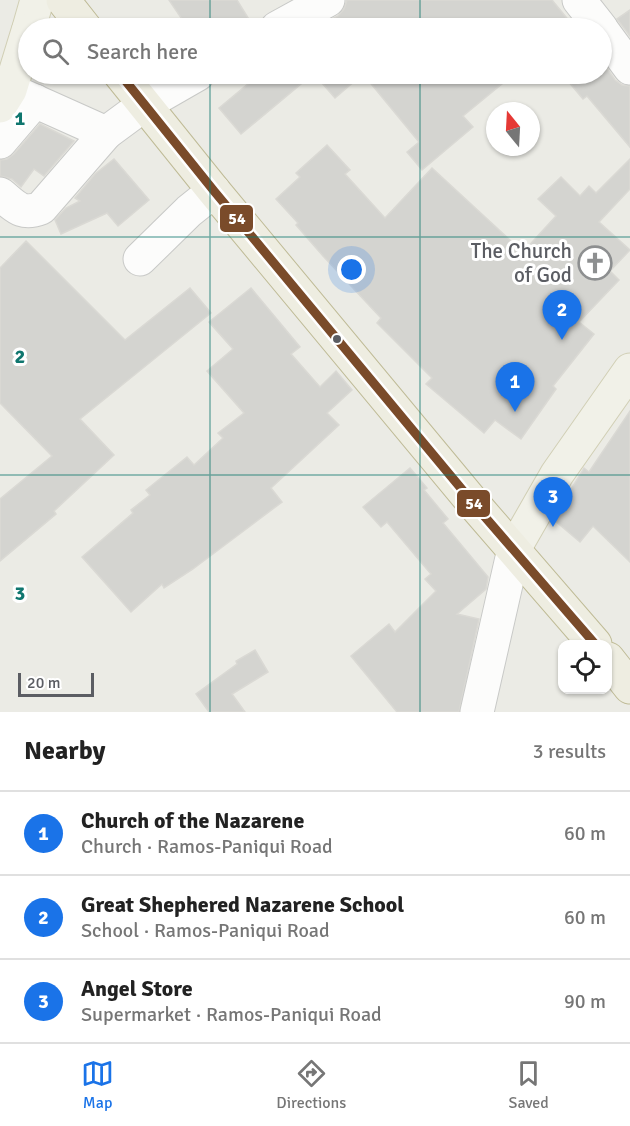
<!DOCTYPE html>
<html lang="en">
<head>
<meta charset="utf-8">
<style>
  :root { --surface:#fff; --page:#f2f2f2; --text:#222; --muted:#767676; --line:#e0e0e0; --accent:#1a73e8 }
  body { margin:0; font-family:Signika,sans-serif; background:var(--page); color:var(--text) }
  .controls { position:absolute; right:18px; bottom:18px; display:grid; overflow:hidden; border-radius:12px; box-shadow:0 2px 4px #0004 }
  .controls button { width:54px; height:54px; display:grid; place-items:center; padding:0; border:0; border-bottom:2px solid var(--line); background:var(--surface); color:var(--text); font:30px sans-serif }
  .compass { position:absolute; left:486px; top:102px; width:54px; height:54px; border-radius:50%; background:var(--surface); box-shadow:0 2px 4px #0004; rotate:342deg }
  .scale { position:absolute; left:18px; bottom:15px; width:76px; box-sizing:border-box; padding-left:6px; border:3px solid #5b5d63; border-top:0; font-size:16px; line-height:21px; white-space:nowrap; color:#5b5d63; -webkit-text-stroke:4px #fff; paint-order:stroke }
  .you { position:absolute; left:352px; top:270px; width:21px; height:21px; margin:-15px; border:4px solid #fff; border-radius:50%; background:#1a73e8; box-shadow:0 0 0 9px #1a73e833 }
  .badge { display:grid; place-items:center; width:39px; height:39px; border-radius:50%; background:var(--accent); color:#fff; font-size:20px; font-weight:700 }
  .pin { position:absolute; translate:-50% -50px; filter:drop-shadow(0 2px 3px #0008) }
  .pin::after { content:''; position:absolute; top:32px; width:21px; height:18px; background:inherit; clip-path:polygon(0 0,100% 0,50% 100%) }
  .list { margin:0; padding:0; list-style:none }
  h2 { display:flex; justify-content:space-between; align-items:center; height:78px; margin:0; padding:0 24px; font-size:26px }
  h2 small { font-size:20px; font-weight:400; color:var(--muted) }
  .list li { display:grid; grid-template-columns:39px 1fr auto; gap:18px; align-items:center; box-sizing:border-box; height:84px; padding:0 24px; border-top:2px solid var(--line) }
  .list b { display:block; font-size:22px; white-space:nowrap }
  .list p { margin:0; font-size:20px; white-space:nowrap; color:var(--muted) }
  .list em { font-size:20px; font-style:normal; color:var(--muted) }
  .icon { flex:none; width:33px; height:33px; fill:none; stroke:currentColor; stroke-width:2; stroke-linecap:round; stroke-linejoin:round }
  .map { position:relative; flex:none; width:630px; height:712px; overflow:hidden }
  .search { position:absolute; background:var(--surface); box-shadow:0 2px 4px #0004; left:18px; right:18px; top:18px; height:66px; display:flex; align-items:center; gap:15px; box-sizing:border-box; padding:0 21px; border-radius:33px; color:var(--muted); font-size:22px }
  .sheet { height:330px; background:var(--surface) }
  nav { display:flex; justify-content:space-around; align-items:center; box-sizing:border-box; height:84px; border-top:2px solid var(--line); background:var(--surface); font-size:16px; color:var(--muted) }
  nav a { display:grid; justify-items:center; gap:3px }
  nav .on { color:var(--accent) }
  .map>svg:first-child { display:block }
  .building { fill:#d4d4d0; stroke:#dad9d4; stroke-width:1.5 }
  .lines { fill:none; stroke-linecap:round; stroke-linejoin:round }
  .minor-casing { stroke:#c8c9c7; stroke-width:35 }
  .major-casing { stroke:#d1cfb5; stroke-width:35 }
  .highway-casing { stroke:#bfbb96; stroke-width:35 }
  .minor { stroke:#fcfcfb; stroke-width:33 }
  .major { stroke:#f1f1e8; stroke-width:33 }
  .highway { stroke:#eeede1; stroke-width:33 }
  .bus-1-casing { stroke:#fff; stroke-width:14 }
  .bus-1 { stroke:#7a4b2a; stroke-width:9 }
  .grid { fill:none; stroke:#0f766e; stroke-width:1.5; stroke-opacity:0.55 }
  .bus-dot { fill:#5b5d63; stroke:#fff; stroke-width:2 }
  .labels { text-anchor:middle; dominant-baseline:central; stroke-width:6; stroke-linejoin:round; paint-order:stroke }
  .poi-label { font-size:21px; fill:#5b5d63; stroke:#fff; text-anchor:end }
  .grid-label { font-size:20px; text-anchor:middle; font-weight:bold; fill:#0f766e; stroke:#fff; stroke-width:6; stroke-linejoin:round; paint-order:stroke }
  .line-badge { stroke:#fff; stroke-width:2 }
  .badge-label { font-size:16px; text-anchor:middle; font-weight:bold; fill:#fff }
</style>
</head>
<body>
<div class="map">
<svg width="630" height="712" viewBox="0 0 630 712">
  <rect width="100%" height="100%" fill="#ebebe5"/>
  <!-- building -->
  <g class="building">
    <polygon points="169,0 237,0 250,21 238,28 188,28"/>
    <polygon points="347,0 552,0 575,28 527,28 519,19 507,28 315,28 338,16 344,9"/>
    <polygon points="630,10 630,36 617,19"/>
    <polygon points="602,61 615,80 622,85 630,86 630,147 587,96 583,99 562,74 602,74"/>
    <polygon points="260,74 313,74 241,134 219,108"/>
    <polygon points="314,74 514,74 463,116 473,127 422,170 407,152 419,142 363,74 335,98"/>
    <polygon points="40,124 74,141 44,176 34,169 21,187 12,179 0,176 0,160 7,159 14,154"/>
    <polygon points="327,145 350,170 345,174 385,218 432,168 523,252 556,216 538,199 561,177 580,196 589,186 596,193 630,159 630,189 599,222 630,250 610,271 619,280 579,322 594,334 553,386 556,389 521,439 495,420 484,433 426,384 432,378 377,323 381,318 323,256 296,225 298,223 276,199 300,177 296,173"/>
    <polygon points="114,159 149,200 118,226 107,213 61,234 55,220 66,208 80,201 75,198 95,174"/>
    <polygon points="26,241 125,340 190,288 211,313 80,419 114,455 54,511 56,514 0,561 0,499 52,456 0,403 0,268"/>
    <polygon points="251,288 300,347 291,354 320,387 336,371 352,390 327,413 339,425 271,488 282,502 193,569 164,588 162,584 131,612 82,557 133,513 131,510 150,495 146,490 187,457 194,465 223,438 218,433 244,413 207,371 233,349 209,322"/>
    <polygon points="630,411 630,562 593,526 580,542 553,519 584,468 589,472"/>
    <polygon points="410,468 427,488 424,490 448,519 443,523 488,577 486,589 457,614 479,619 459,712 397,712 351,656 389,624 395,632 436,591 425,579 431,574 387,522 381,527 363,507"/>
    <polygon points="255,650 268,672 232,694 245,712 209,712 196,694 237,664 236,661"/>
  </g>
  <g class="lines">
    <!-- minor casing -->
    <g class="minor-casing">
      <g id="minor">
        <polyline points="579,0 601,28"/>
        <polyline points="277,28 328,0"/>
        <polyline points="602,30 630,68"/>
        <polyline points="10,90 106,133 144,105 198,74"/>
        <polyline points="0,142 35,101"/>
        <path d="M0 194C15 206 21 216 41 208L106 133"/>
        <polyline points="140,259 189,211 214,191"/>
        <polyline points="477,712 514,549"/>
      </g>
    </g>
    <!-- major casing -->
    <g class="major-casing">
      <g id="major">
        <polyline points="29,28 37,0"/>
        <polyline points="0,106 10,90 28,31"/>
        <polyline points="514,549 557,474 630,370"/>
      </g>
    </g>
    <!-- highway casing -->
    <g class="highway-casing">
      <g id="highway">
        <polyline points="63,0 85,28"/>
        <polyline points="120,74 214,191 479,510 595,644"/>
        <polyline points="608,659 630,687"/>
      </g>
    </g>
    <!-- minor -->
    <use href="#minor" class="minor"/>
    <!-- major -->
    <use href="#major" class="major"/>
    <!-- highway -->
    <use href="#highway" class="highway"/>
    <!-- bus-1 casing -->
    <g class="bus-1-casing">
      <polyline id="bus-1" points="120,74 214,191 479,510 595,644"/>
    </g>
    <!-- bus-1 -->
    <use href="#bus-1" class="bus-1"/>
  </g>
  <!-- grid -->
  <path class="grid" d="M210 0V28M420 0V28M210 74V712M420 74V712M0 237H630M0 475H630"/>
  <!-- icons -->
  <defs>
    <g id="church-ring" transform="scale(1.725)"><circle r="9.5" fill="#fff" stroke="#8d8f90" stroke-width="1.5"/><path d="M-1.2-6h2.4v3.5h3.3v2.4h-3.3V6h-2.4V-.1h-3.3v-2.4h3.3Z" fill="#8d8f90"/></g>
  </defs>
  <g fill-rule="evenodd">
    <use href="#church-ring" x="595" y="263"/>
  </g>
  <!-- markers -->
  <circle class="bus-dot" cx="337" cy="339" r="5"/>
  <g class="labels">
    <!-- poi labels -->
    <g class="poi-label">
      <text x="572" y="251">The Church<tspan x="572" dy="24">of God</tspan></text>
    </g>
  </g>
  <g class="grid-label">
    <text x="20" y="125">1</text>
    <text x="20" y="363">2</text>
    <text x="20" y="600">3</text>
  </g>
  <g class="line-badge">
    <rect x="219" y="204" width="35" height="29" rx="6" fill="#7a4b2a"/>
    <rect x="456" y="489" width="35" height="29" rx="6" fill="#7a4b2a"/>
  </g>
  <g class="badge-label">
    <text x="237" y="224">54</text>
    <text x="474" y="509">54</text>
  </g>
</svg>
<div class="controls">
<button><svg class="icon" aria-label="locate" viewBox="0 0 24 24"><circle cx="12" cy="12" r="6"/><path d="M12 2v4M12 18v4M2 12h4M18 12h4"/></svg></button>
</div>
<svg class="compass" viewBox="-18 -18 36 36"><path d="M0-13l5 13h-10z" fill="#e53935"/><path d="M0 13l5-13h-10z" fill="#767676"/></svg>
<div class="scale">20 m</div>
<div class="you"></div>
<div class="pin badge" style="left:515px;top:412px">1</div>
<div class="pin badge" style="left:562px;top:340px">2</div>
<div class="pin badge" style="left:553px;top:527px">3</div>
<div class="search"><svg class="icon" aria-label="search" viewBox="0 0 24 24"><circle cx="10" cy="10" r="6"/><path d="M15 15l6 6"/></svg>Search here</div>
</div>
<section class="sheet">
<h2>Nearby<small>3 results</small></h2>
<ul class="list">
<li><span class="badge">1</span><div><b>Church of the Nazarene</b><p>Church · Ramos-Paniqui Road</p></div><em>60 m</em></li>
<li><span class="badge">2</span><div><b>Great Shephered Nazarene School</b><p>School · Ramos-Paniqui Road</p></div><em>60 m</em></li>
<li><span class="badge">3</span><div><b>Angel Store</b><p>Supermarket · Ramos-Paniqui Road</p></div><em>90 m</em></li>
</ul>
</section>
<nav>
<a class="on"><svg class="icon" aria-label="map" viewBox="0 0 24 24"><path d="M3 6l6-2 6 2 6-2v14l-6 2-6-2-6 2zM9 4v14M15 6v14"/></svg>Map</a>
<a><svg class="icon" aria-label="directions" viewBox="0 0 24 24"><path d="M12 3l9 9-9 9-9-9zM9 14v-3h6M13 9l2 2-2 2"/></svg>Directions</a>
<a><svg class="icon" aria-label="saved" viewBox="0 0 24 24"><path d="M7 4h10v16l-5-4-5 4z"/></svg>Saved</a>
</nav>
</body>
</html>
